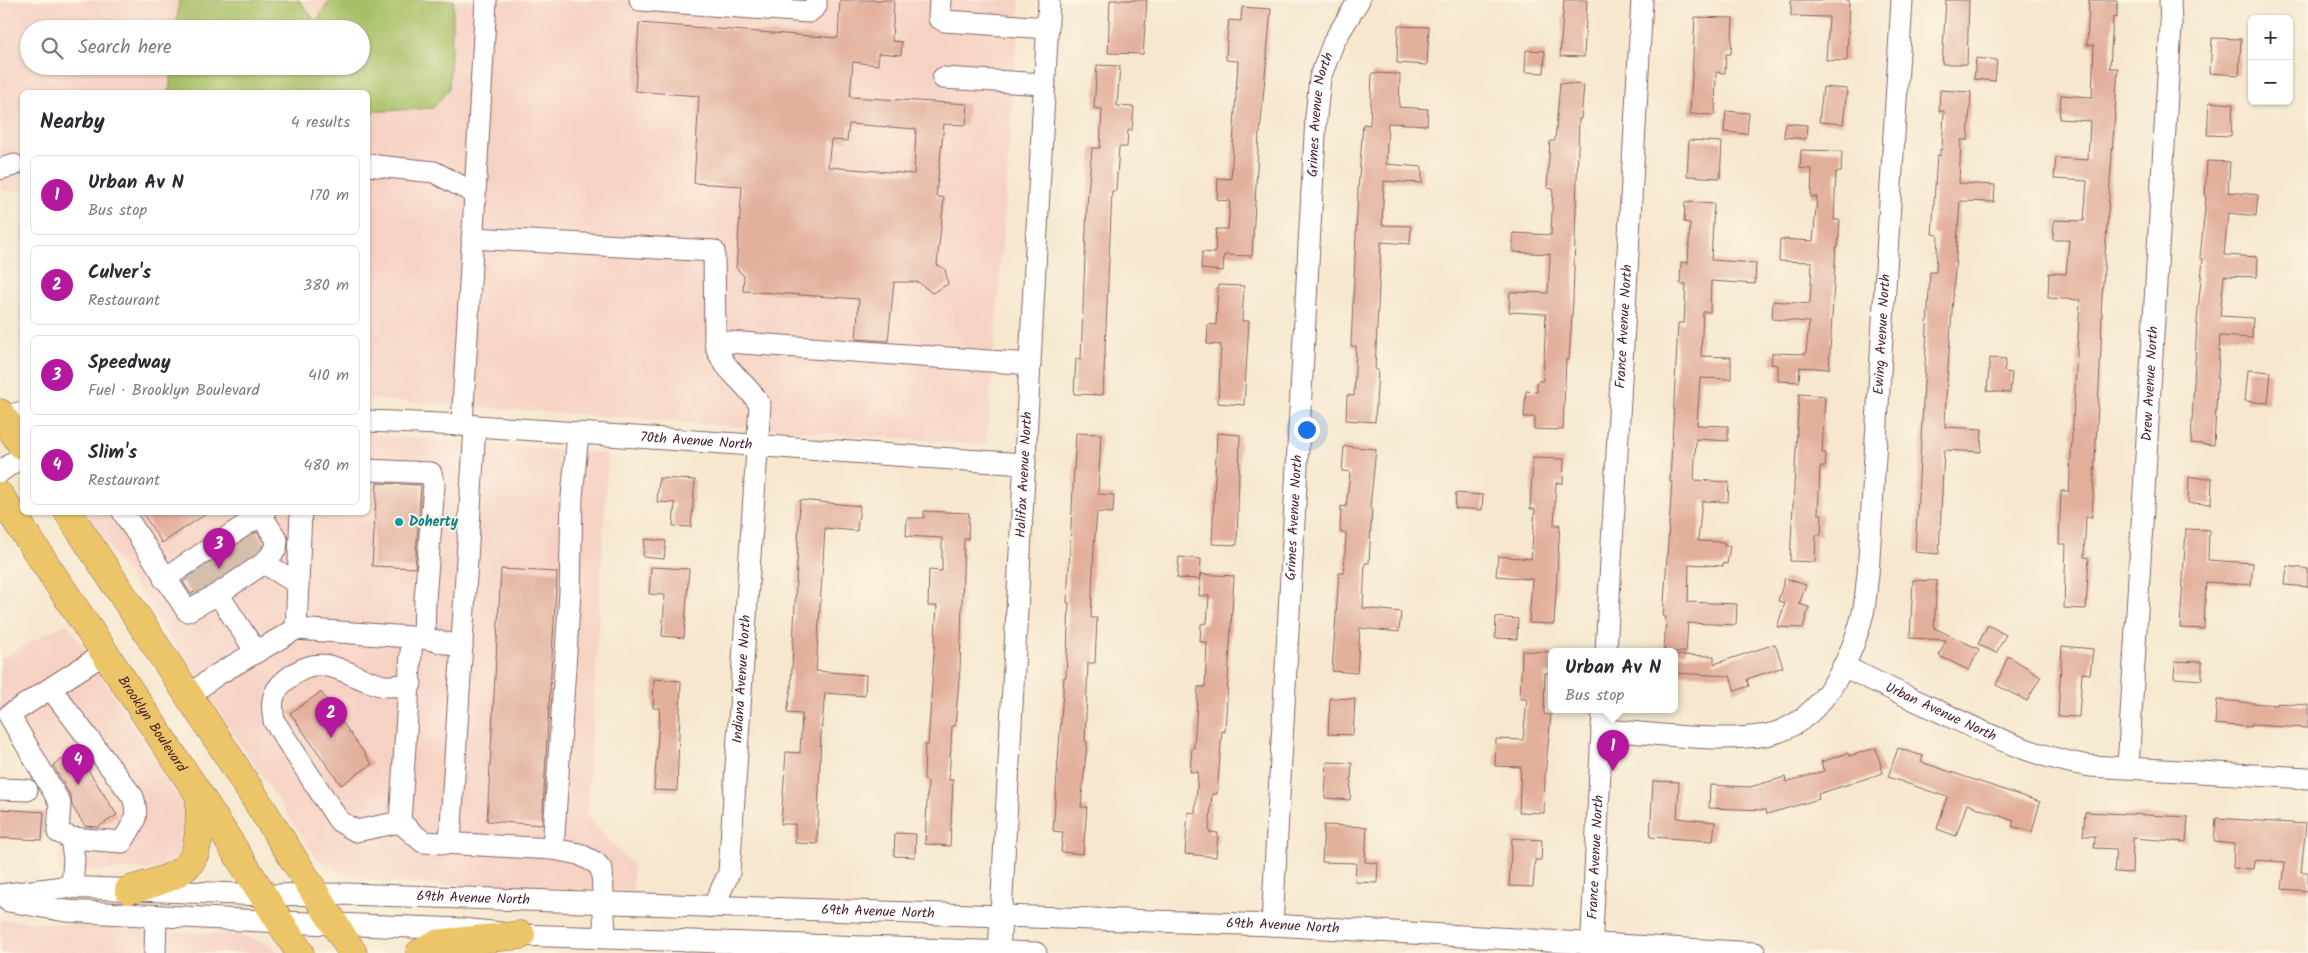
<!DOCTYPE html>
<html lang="en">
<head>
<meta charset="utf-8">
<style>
  :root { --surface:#fff; --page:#f2f2f3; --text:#2b2b33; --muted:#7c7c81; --line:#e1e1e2; --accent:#b5179e }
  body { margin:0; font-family:Kalam,sans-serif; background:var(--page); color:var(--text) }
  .controls { position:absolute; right:15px; top:15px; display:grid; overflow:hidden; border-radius:8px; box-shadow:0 1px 4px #0004 }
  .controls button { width:45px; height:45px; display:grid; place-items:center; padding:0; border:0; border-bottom:1px solid var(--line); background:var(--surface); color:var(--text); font:25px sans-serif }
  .you { position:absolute; left:1306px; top:429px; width:18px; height:18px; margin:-12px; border:4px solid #fff; border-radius:50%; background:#1a73e8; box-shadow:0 0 0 8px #1a73e833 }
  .badge { display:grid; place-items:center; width:32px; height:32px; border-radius:50%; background:var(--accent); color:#fff; font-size:16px; font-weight:700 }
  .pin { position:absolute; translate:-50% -41px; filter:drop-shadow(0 1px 2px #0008) }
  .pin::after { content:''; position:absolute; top:26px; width:18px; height:15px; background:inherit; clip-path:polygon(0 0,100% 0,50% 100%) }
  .popup { position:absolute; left:1548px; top:648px; width:130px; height:65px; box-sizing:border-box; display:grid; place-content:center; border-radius:8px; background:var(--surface); filter:drop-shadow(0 1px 4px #0005); font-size:16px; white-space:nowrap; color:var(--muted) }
  .popup b { font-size:19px; color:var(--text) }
  .popup::after { content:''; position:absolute; left:50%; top:100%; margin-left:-10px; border:10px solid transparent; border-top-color:var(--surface) }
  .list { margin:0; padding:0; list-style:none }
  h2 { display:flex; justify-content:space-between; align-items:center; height:65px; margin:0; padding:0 20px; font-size:21px }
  h2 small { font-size:16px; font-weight:400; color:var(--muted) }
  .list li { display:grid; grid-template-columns:32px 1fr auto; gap:15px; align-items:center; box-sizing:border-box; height:80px; margin:0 10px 10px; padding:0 10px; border:1px solid var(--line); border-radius:8px }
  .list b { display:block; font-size:19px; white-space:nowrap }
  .list p { margin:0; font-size:16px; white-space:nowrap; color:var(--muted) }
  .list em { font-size:16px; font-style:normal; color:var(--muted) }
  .icon { flex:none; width:28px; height:28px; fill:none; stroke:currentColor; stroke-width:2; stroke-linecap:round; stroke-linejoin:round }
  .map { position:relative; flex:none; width:2308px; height:953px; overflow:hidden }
  .search { position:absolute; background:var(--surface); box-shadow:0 1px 4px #0004; left:20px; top:20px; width:350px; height:55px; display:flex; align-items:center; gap:12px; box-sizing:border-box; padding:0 18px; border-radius:28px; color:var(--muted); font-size:19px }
  .panel { position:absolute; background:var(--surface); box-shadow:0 1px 4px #0004; left:20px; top:90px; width:350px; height:425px; border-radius:8px }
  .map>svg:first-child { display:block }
  .built { fill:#f6d2c4; fill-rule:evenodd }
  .green { fill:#a7c066; stroke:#787048 }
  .building { fill:#e2af9b; fill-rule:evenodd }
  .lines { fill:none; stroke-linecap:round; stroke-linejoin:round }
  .minor-tunnel { stroke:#d4bfad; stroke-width:21; stroke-dasharray:21 11; stroke-linecap:butt }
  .minor-casing { stroke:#866564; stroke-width:23 }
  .major-casing { stroke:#866564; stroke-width:29 }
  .minor { stroke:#fff; stroke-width:21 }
  .major { stroke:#edc569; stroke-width:28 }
  .culture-dot { fill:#0f9aa8; stroke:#fcf5e5; stroke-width:2 }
  .labels { text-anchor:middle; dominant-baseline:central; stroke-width:4; stroke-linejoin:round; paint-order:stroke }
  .street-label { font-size:14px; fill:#4a1f2b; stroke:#fcf5e5 }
  .culture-label { font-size:14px; font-weight:bold; fill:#0d838f; stroke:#fcf5e5; text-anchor:start }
</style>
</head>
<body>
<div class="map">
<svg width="2308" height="953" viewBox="0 0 2308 953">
  <rect width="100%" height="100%" fill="#fcf5e5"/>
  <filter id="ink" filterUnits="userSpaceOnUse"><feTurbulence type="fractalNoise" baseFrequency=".02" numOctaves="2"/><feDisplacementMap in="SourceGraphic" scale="10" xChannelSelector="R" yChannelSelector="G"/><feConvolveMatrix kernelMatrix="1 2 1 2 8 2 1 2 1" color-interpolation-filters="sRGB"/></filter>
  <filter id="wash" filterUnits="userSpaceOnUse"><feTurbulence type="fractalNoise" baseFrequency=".0096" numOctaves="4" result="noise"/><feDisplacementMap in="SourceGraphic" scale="20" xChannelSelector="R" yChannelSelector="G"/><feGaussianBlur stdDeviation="1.12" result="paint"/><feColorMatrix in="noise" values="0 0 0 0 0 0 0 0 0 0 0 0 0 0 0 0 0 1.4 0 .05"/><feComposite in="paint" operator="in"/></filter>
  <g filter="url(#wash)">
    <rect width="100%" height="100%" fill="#f6e7ce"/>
    <!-- built -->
    <g class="built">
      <path d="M0 0H1020L987 445 368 399V92H22V192L0 190ZM29 29H361V66H29Z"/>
      <polygon points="368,434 608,454 587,816 633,866 633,891 380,882 339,873 319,861 86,513 368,512"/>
      <polygon points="67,623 188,812 191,847 164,869 59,872 56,800 0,712 0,659"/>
      <polygon points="0,920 241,936 265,943 279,953 0,953"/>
    </g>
    <!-- green -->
    <polygon class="green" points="179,0 299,0 316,22 330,0 454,0 449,89 433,108 368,112 368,92 169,92 172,66 361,66 361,29 176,29"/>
    <g id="blocks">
      <!-- building -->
      <g class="building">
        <path d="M840 0H894L892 41 902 42 901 55 878 53V65L853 62 850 97 968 104 966 125 944 124 936 196 944 198 937 265 945 269 948 284 932 293 918 282H894L888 341 856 339 859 299 743 291 744 276 736 268 742 186 694 183 699 96 635 91 639 23 838 38ZM849 124 916 129 914 174 828 167 831 140 847 141Z"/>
        <polygon points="1110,0 1147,0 1143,54 1108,53"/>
        <polygon points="1564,0 1587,0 1584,57 1560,56"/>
        <polygon points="1791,0 1849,0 1847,61 1826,60 1829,17 1791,16"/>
        <polygon points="1946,0 1969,0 1967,64 1942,64"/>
        <polygon points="2089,0 2117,0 2117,18 2113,17 2110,68 2118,68 2101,312 2102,312 2101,349 2092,517 2086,517 2084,557 2089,558 2086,609 2064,608 2066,544 2059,544 2061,491 2069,491 2080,300 2048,298 2049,273 2066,274 2069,240 2053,240 2054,220 2084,221 2087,181 2054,179 2056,158 2088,160 2090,121 2059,119 2061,95 2092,97 2094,45 2087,45"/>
        <polygon points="1242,7 1271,9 1260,133 1259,133 1252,256 1224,255 1223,271 1201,269 1202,252 1215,253 1216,229 1228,229 1230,201 1217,200 1218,178 1231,179 1238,61 1226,60 1227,39 1229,20 1241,21"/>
        <polygon points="1695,17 1733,18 1731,54 1726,54 1725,73 1716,72 1715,115 1690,114"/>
        <polygon points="1398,26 1429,27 1427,65 1397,63"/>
        <polygon points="2212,38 2241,39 2239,75 2210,73"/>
        <polygon points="1526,50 1545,51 1544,73 1525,72"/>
        <polygon points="1976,58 1997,60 1995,81 1974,79"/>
        <polygon points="1097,65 1120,66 1117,106 1134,107 1132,130 1128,130 1127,147 1119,147 1116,191 1112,191 1103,395 1074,394 1076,358 1081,359 1087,205 1092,148 1100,148 1102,109 1094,108"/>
        <polygon points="1372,73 1400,74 1399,107 1428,109 1427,125 1388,123 1386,164 1422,167 1422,183 1384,181 1382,225 1411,226 1410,244 1381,242 1375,370 1378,370 1375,422 1346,420 1347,395 1354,396 1356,346 1351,346 1358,190 1363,124 1370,125"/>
        <polygon points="1560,83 1584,85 1581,119 1579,119 1573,300 1569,360 1566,359 1563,430 1534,429 1535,417 1524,417 1526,391 1537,392 1537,381 1543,381 1546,314 1509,312 1510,292 1548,293 1550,254 1513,252 1513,233 1551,235 1553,189 1547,188 1550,141 1555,141"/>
        <polygon points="1823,87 1847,89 1843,124 1819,122"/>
        <polygon points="1940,90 1971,92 1968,140 1961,140 1959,183 1995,185 1994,202 1960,201 1946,395 1945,427 1982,429 1981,452 1944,450 1939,554 1915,552 1930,272 1936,272 1938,235 1932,234 1937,155 1940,156 1940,149 1942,150 1944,111 1939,111"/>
        <polygon points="2209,102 2233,104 2231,136 2207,135"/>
        <polygon points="1726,111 1749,113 1747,134 1724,132"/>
        <polygon points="1785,123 1807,125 1806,139 1784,137"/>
        <polygon points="1689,140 1722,142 1720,178 1687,176"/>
        <polygon points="1801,150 1842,151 1841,172 1836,172 1834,220 1840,220 1838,247 1836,247 1829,369 1800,367 1799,382 1778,381 1778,365 1771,364 1772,353 1806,354 1809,322 1772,319 1773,301 1810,304 1812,262 1779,261 1780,239 1813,241 1817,197 1811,197 1812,169 1800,168"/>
        <polygon points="2207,161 2230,162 2228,192 2258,195 2256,216 2228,213 2224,255 2258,257 2257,277 2224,276 2220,316 2253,318 2252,338 2220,336 2214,445 2191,443 2197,320 2203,259 2200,258 2206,198 2205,197"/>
        <polygon points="1685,202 1714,204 1711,260 1756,263 1755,284 1711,281 1710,312 1703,312 1701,356 1731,357 1731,379 1700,378 1697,425 1728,426 1728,441 1696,439 1694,480 1729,482 1728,502 1702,501 1698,541 1724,542 1724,546 1730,546 1727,564 1723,563 1723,566 1689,564 1688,602 1737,604 1736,625 1688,623 1686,652 1664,652 1666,617 1663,617 1672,482 1670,482 1675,383 1678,323 1684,323 1686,284 1680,284 1681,262 1688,263 1690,223 1684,222"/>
        <polygon points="1218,285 1244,286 1242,321 1249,321 1244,405 1218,403 1221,345 1207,344 1208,324 1216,325"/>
        <polygon points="1990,358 2006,359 2004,372 2012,373 2010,393 1987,391"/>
        <polygon points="2248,370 2271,372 2268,403 2245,401"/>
        <polygon points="1799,394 1825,396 1822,453 1826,453 1825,467 1820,467 1818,514 1822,514 1821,535 1816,535 1815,562 1790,561"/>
        <polygon points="1076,433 1101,434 1098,494 1114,495 1113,513 1097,512 1094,547 1091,618 1097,618 1095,663 1088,663 1085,741 1087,742 1081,807 1087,807 1083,854 1061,852 1063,832 1053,831 1064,677 1066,677 1069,603 1067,603"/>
        <polygon points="1217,433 1240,435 1237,545 1212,544"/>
        <polygon points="1344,446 1376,449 1370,508 1372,508 1369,563 1365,563 1363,608 1401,612 1399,632 1360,628 1357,673 1332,671 1339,573 1344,573 1346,533 1340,532 1341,506 1346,507 1350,472 1342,471"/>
        <polygon points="1533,458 1564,459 1563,483 1556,483 1554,525 1560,525 1554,624 1529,623 1532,579 1496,576 1498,556 1531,559 1535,509 1530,509"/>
        <polygon points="2189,477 2212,478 2211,504 2188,503"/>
        <polygon points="659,478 695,480 691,527 673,526 675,503 657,502"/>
        <polygon points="377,483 421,485 415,568 372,566"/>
        <polygon points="1456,493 1483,495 1482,510 1455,508"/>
        <polygon points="800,500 860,506 857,531 825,528 816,671 866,675 865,696 825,693 821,734 817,844 795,843 795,824 781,824 786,752 800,753 802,714 787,713 791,688"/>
        <polygon points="924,511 969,513 968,539 964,539 960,669 955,726 952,726 949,780 953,780 950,846 925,844 928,781 924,780 925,744 928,745 937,606 928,606 929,570 942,571 942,538 906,536 907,518 924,518"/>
        <polygon points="142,512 209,512 162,543"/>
        <polygon points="2186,529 2209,530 2208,560 2253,563 2251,585 2206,582 2204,629 2180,628"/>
        <polygon points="257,532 264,543 256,554 191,594 183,582"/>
        <polygon points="645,539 666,541 664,559 643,557"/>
        <polygon points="1179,557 1201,559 1200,579 1177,578"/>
        <polygon points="2287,566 2308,569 2308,587 2285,585"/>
        <polygon points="651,567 689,569 684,638 662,636 665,595 649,594"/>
        <polygon points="501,569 557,572 542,825 487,821"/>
        <polygon points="1200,574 1234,576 1225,732 1222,731 1217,794 1212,794 1209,832 1218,833 1216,857 1185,854 1188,812 1195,813 1198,772 1190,772 1192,748 1194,748 1198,687 1205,687 1207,642 1200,642 1201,624 1207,623 1209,596 1199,596"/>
        <polygon points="1785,578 1806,585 1799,604 1809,607 1803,628 1777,627 1785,603 1778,601"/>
        <polygon points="1913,580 1937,581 1934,628 1979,649 1969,670 1939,656 1946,640 1910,638"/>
        <polygon points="1496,617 1518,619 1517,639 1495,638"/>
        <polygon points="1988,625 2006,635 1996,653 1978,644"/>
        <polygon points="1775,644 1783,667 1747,679 1749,686 1735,691 1730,676 1674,673 1674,655 1714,656 1714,664"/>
        <polygon points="2062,646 2093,649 2090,674 2082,673 2079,717 2058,716"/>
        <polygon points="1522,651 1552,652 1552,673 1545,673 1544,714 1551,715 1545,776 1544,813 1519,812 1521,767 1495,766 1496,739 1523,740 1527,699 1520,699"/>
        <polygon points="2008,656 2041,676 2027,701 1996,685"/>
        <polygon points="2175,661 2202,662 2202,680 2174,678"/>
        <polygon points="654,679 681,681 677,791 654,790 660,708 653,708"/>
        <polygon points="321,692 372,764 341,785 290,713"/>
        <polygon points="1330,698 1355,699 1353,735 1328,734"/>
        <polygon points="2217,700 2277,705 2277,703 2308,705 2308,728 2251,725 2251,727 2215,724"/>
        <polygon points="1876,748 1883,773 1818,794 1819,799 1767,814 1766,810 1709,808 1710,785 1750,787 1785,777 1786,782 1824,771 1821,762 1848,753 1849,756"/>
        <polygon points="1898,748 1923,756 1921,762 2040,802 2032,832 2012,826 2014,821 1967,804 1956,836 1937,829 1947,797 1888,777"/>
        <polygon points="76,751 117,815 98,827 85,826 72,806 71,797 53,765"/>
        <polygon points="1327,762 1352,763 1350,800 1325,798"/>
        <polygon points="1653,781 1679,782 1677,818 1715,822 1713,841 1650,837"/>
        <polygon points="0,809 44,812 42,840 0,838"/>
        <polygon points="2085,812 2188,817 2186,842 2133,838 2132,873 2114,872 2116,849 2094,848 2095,836 2083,836"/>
        <polygon points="2216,818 2306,824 2301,872 2308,872 2308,891 2282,889 2285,862 2254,860 2253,869 2233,868 2234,844 2214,842"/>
        <polygon points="1324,825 1367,827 1365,862 1378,863 1377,883 1355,882 1356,863 1322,862"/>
        <polygon points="895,833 916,834 915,857 894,856"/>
        <polygon points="1512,838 1542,840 1541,860 1535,860 1533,887 1509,886"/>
      </g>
    </g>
  </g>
  <g filter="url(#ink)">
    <use href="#blocks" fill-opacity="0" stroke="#866564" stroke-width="1"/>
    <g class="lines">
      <!-- minor-tunnel -->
      <g class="minor-tunnel">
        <polyline points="244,539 255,558"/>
        <polyline points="228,550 239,568"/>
        <polyline points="212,560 224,579"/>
        <polyline points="195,571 206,590"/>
      </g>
      <!-- minor casing -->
      <g class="minor-casing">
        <g id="minor">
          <polyline points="640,0 809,12 816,6 816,0"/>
          <polyline points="940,0 939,18 944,21 1048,28"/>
          <polyline points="943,78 1045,84"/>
          <polyline points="368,165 434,172 474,193"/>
          <polyline points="0,169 14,165"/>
          <polyline points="472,238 714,251 715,341 1030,364"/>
          <polyline points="0,418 22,412"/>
          <path id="s1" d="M368 421 462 425 1025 464"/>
          <polyline points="462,425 486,0"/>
          <polyline points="368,470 431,473 434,485 425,600 424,638"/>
          <polyline points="0,472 22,456"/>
          <polyline points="123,512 187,611 218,594 256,652"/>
          <polyline points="261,515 277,540 276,549 264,563"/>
          <polyline points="164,579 265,512"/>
          <polyline points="218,594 264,563 298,584"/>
          <polyline points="296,629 301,512"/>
          <polyline points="412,638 400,822 423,842 553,849 579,854 596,863 602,870 605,937"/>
          <path id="s2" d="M1606 652 1642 0"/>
          <path id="s3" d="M1843 666C1878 683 1912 699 1947 715 1996 738 2035 757 2090 766L2308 778"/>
          <path d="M51 689 133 797C140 818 133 824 122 842L71 838 74 859 72 888"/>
          <polyline points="188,696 215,676 296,629 424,638 462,647"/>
          <path id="s4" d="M1602 730C1654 733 1715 743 1766 735 1821 725 1851 661 1863 613 1866 601 1866 587 1868 575L1902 0"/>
          <path id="s5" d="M2128 767 2171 25 2170 0"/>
          <polyline points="0,789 27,790"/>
          <path d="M400 822 356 831 339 821 274 721C271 704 271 692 286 680 323 649 343 675 380 685 390 688 401 685 411 684"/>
          <polyline points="71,838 58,832 60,803 9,715 105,653"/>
          <polyline points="450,842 475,426"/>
          <polyline points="553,849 570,592 572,497 578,434"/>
          <path id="s6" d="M0 895 64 887 263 895 346 894 1272 925 1755 953"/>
          <polyline points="8,901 66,911 282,922 462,929 521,935 1036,953"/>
          <path id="s7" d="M713 907 729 873 760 405C747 382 719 368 715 341"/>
          <path id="s8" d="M1272 925 1316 117 1320 78 1334 41 1359 0"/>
          <polyline points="155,953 156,916"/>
          <path id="s9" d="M999 953 1049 0"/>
          <path id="s10" d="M1591 953 1603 710"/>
        </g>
      </g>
      <!-- major casing -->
      <g class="major-casing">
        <g id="major">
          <polyline points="0,413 22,445"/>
          <path id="s11" d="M0 496 200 796 300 953"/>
          <polyline points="68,512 227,754 353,953"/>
          <path d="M129 890C198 871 199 867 200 796"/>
          <polyline points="420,953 436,944 521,935"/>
        </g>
      </g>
      <!-- minor -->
      <use href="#minor" class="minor"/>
      <!-- major -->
      <use href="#major" class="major"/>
    </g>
  </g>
  <!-- markers -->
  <circle class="culture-dot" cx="399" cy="522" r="5"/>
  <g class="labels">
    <!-- street labels -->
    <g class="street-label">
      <text stroke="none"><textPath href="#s8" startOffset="812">Grimes Avenue North</textPath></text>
      <text stroke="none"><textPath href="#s2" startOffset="326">France Avenue North</textPath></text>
      <text stroke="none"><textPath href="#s4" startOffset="608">Ewing Avenue North</textPath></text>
      <text stroke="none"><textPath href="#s5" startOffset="384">Drew Avenue North</textPath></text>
      <text stroke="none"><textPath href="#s1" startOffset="329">70th Avenue North</textPath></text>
      <text stroke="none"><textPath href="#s9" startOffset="479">Halifax Avenue North</textPath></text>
      <text stroke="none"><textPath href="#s8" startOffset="408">Grimes Avenue North</textPath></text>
      <text stroke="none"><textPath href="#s7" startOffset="232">Indiana Avenue North</textPath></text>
      <text stroke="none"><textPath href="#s3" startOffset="108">Urban Avenue North</textPath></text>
      <text stroke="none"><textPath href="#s11" startOffset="274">Brooklyn Boulevard</textPath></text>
      <text stroke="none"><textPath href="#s10" startOffset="96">France Avenue North</textPath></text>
      <text stroke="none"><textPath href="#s6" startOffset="474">69th Avenue North</textPath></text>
      <text stroke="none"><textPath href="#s6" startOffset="879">69th Avenue North</textPath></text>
      <text stroke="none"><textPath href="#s6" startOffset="1284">69th Avenue North</textPath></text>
    </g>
    <!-- culture labels -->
    <g class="culture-label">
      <text x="409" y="522">Doherty</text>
    </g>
  </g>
</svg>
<div class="controls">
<button>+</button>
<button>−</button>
</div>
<div class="you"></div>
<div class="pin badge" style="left:1613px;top:771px">1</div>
<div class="popup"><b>Urban Av N</b>Bus stop</div>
<div class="pin badge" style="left:331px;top:738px">2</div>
<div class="pin badge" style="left:219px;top:569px">3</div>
<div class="pin badge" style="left:78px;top:785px">4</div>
<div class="search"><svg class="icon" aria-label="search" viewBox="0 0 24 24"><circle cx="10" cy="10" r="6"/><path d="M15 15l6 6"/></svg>Search here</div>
<section class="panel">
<h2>Nearby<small>4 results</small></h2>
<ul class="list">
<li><span class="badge">1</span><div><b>Urban Av N</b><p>Bus stop</p></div><em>170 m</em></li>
<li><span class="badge">2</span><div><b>Culver's</b><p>Restaurant</p></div><em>380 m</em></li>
<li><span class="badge">3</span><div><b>Speedway</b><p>Fuel · Brooklyn Boulevard</p></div><em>410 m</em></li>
<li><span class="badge">4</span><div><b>Slim's</b><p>Restaurant</p></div><em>480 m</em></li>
</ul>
</section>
</div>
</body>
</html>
